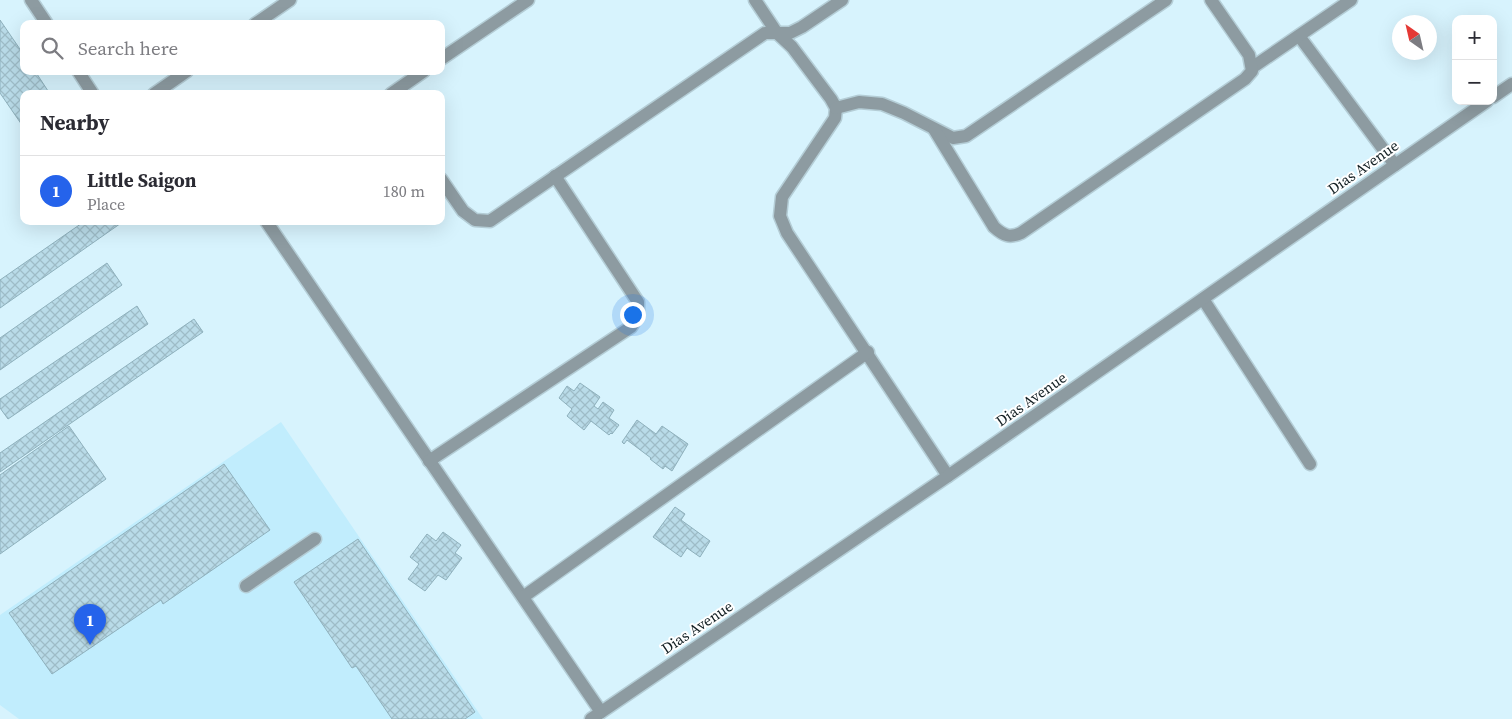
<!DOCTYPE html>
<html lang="en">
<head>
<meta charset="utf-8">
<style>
  :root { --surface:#fff; --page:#f2f2f3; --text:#2b2b33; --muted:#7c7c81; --line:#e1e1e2; --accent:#2563eb }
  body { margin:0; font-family:"Source Serif 4",serif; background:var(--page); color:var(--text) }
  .controls { position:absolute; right:15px; top:15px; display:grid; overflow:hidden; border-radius:10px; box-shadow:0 5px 20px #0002 }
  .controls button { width:45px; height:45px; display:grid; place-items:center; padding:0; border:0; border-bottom:1px solid var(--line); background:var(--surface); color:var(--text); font:25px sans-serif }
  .compass { position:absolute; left:1392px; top:15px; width:45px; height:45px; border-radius:50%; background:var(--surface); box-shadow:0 5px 20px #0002; rotate:326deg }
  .you { position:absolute; left:632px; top:314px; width:18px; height:18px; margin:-12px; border:4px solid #fff; border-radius:50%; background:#1a73e8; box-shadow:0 0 0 8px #1a73e833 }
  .badge { display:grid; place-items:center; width:32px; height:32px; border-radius:50%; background:var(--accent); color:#fff; font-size:16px; font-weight:700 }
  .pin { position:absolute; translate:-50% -41px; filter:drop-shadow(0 1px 2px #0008) }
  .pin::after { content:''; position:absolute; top:26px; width:18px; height:15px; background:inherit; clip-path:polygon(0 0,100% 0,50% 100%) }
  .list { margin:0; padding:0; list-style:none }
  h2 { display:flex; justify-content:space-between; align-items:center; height:65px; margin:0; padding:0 20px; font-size:21px }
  h2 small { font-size:16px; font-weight:400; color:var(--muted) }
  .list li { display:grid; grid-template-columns:32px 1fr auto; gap:15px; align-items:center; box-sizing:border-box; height:70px; padding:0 20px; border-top:1px solid var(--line) }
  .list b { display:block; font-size:19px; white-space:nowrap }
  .list p { margin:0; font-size:16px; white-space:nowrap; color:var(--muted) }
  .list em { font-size:16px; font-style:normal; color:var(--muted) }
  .icon { flex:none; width:28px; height:28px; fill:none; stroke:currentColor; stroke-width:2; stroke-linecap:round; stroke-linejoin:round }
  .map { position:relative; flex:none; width:1512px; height:719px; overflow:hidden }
  .search { position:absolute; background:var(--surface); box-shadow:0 5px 20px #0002; left:20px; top:20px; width:425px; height:55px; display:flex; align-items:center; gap:12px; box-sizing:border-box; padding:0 18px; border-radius:10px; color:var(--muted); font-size:19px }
  .panel { position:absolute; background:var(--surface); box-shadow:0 5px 20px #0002; left:20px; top:90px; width:425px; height:135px; border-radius:10px }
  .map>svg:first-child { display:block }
  .built { fill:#c1edfd }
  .building { fill:url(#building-cross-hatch); stroke:#8eb0bc }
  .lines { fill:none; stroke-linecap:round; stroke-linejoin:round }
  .minor-casing { stroke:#b4cdd6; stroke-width:15 }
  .minor { stroke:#8d9ba1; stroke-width:12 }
  .labels { text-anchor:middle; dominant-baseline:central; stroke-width:4; stroke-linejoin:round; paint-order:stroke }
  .street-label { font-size:15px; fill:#132024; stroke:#fff }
</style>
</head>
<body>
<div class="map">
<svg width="1512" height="719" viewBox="0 0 1512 719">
  <defs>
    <pattern id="building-cross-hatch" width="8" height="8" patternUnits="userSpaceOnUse" patternTransform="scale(1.25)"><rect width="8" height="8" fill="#b9dbe8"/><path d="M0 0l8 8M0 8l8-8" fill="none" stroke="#9ebcc7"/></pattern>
  </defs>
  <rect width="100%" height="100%" fill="#d7f3fd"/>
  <!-- built -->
  <polygon class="built" points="281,422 483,719 19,719 0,705 0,615"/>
  <!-- building -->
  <g class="building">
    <polygon points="0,20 24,55 24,71 35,71 50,94 24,94 24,128 0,93"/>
    <polygon points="85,221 124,221 0,308 0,280"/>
    <polygon points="107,263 122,285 0,370 0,338"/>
    <polygon points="137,306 148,324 8,419 0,408 0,399"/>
    <polygon points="194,319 203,332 0,472 0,453"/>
    <polygon points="580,383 600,397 594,406 598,409 603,402 614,410 609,418 619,425 612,434 611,433 609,435 591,421 584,430 567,416 572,409 559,398 567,386 574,391"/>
    <polygon points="637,420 656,434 662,426 688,444 672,471 665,466 663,469 650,459 651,458 627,440 624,444 622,442"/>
    <polygon points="69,426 106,479 0,554 0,475"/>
    <polygon points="224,464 270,530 163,604 161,600 52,674 9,613"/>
    <polygon points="675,507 685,514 681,520 710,541 700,557 687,548 681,557 653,537"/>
    <polygon points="443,532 461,545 455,553 462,558 446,580 438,575 425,591 408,579 419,564 410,557 427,534 436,541"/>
    <polygon points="358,539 475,712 465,719 392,719 356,666 352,668 294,582"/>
  </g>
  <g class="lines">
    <!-- minor casing -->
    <g class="minor-casing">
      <g id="minor">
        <polyline points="31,0 47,24"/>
        <polyline points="755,0 777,33 792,47 831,99 836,108 835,118 782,197 780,216 787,233 948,476"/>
        <polyline points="255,24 290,0"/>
        <polyline points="1299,36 1395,165"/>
        <polyline points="441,59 528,0"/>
        <polyline points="1253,67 1351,0"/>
        <polyline points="78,71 93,94"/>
        <polyline points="154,94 187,71"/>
        <polyline points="391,94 424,71"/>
        <polyline points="1493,97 1512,84"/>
        <polyline points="836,108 859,102 882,104 904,113 953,138 966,136 1166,0"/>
        <path d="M934 129 994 227C1004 236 1010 238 1021 233L1245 79 1252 71 1249 55 1211 0"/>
        <polyline points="441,179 463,211 475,220 490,221 765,33 790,33 802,27 842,0"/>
        <polyline points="266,221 601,712"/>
        <polyline points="1203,299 1310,464"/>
        <polyline points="429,461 631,327 638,316 638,302 555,176"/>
        <polyline points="246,586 315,539"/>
        <polyline points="523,597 868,352"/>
        <polyline points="591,719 948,476 1487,101"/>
      </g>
    </g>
    <!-- minor -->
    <use href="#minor" class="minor"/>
  </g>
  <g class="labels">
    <!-- street labels -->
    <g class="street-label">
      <text transform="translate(1363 167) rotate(-35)">Dias Avenue</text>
      <text transform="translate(1031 399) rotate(-35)">Dias Avenue</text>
      <text transform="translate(697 627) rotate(-34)">Dias Avenue</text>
    </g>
  </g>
</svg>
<div class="controls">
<button>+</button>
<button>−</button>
</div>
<svg class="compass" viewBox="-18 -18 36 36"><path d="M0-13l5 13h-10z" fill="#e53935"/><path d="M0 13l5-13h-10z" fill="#7c7c81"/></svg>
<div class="you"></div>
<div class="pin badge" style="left:90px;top:645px">1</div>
<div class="search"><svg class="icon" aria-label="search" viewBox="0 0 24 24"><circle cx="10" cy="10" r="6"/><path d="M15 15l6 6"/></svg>Search here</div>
<section class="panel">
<h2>Nearby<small></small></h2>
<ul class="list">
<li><span class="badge">1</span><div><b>Little Saigon</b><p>Place</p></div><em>180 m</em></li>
</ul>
</section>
</div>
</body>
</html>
